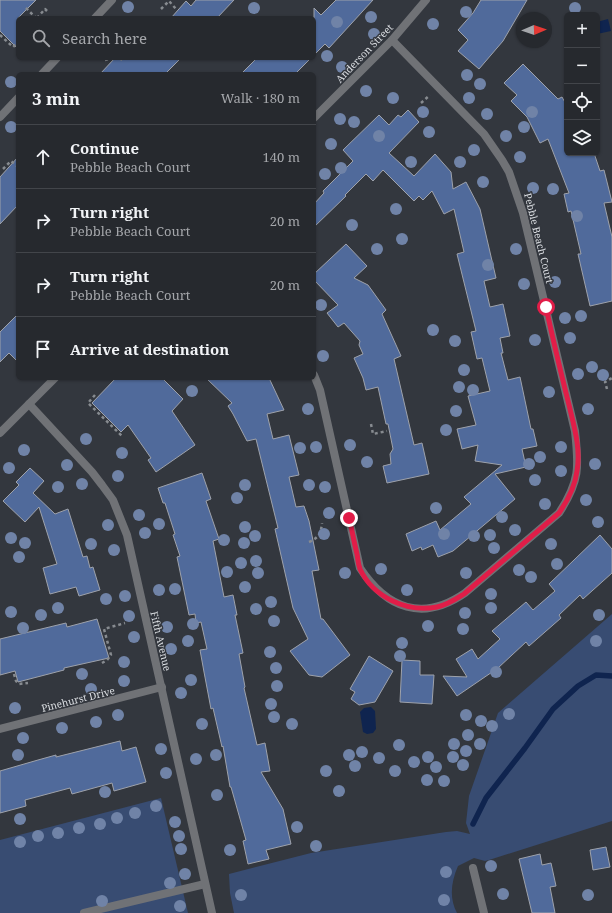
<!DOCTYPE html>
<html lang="en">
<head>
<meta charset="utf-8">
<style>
  :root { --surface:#26292e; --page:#32353a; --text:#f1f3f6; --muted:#a4a6aa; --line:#42454a }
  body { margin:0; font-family:"Noto Serif",serif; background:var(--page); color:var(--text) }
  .controls { position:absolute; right:12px; top:12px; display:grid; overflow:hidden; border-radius:6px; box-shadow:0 1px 3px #0004 }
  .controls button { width:36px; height:36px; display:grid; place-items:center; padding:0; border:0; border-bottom:1px solid var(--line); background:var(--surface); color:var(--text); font:20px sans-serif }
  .compass { position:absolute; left:516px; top:12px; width:36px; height:36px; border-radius:50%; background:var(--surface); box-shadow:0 1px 3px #0004; rotate:88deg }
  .stop { position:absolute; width:12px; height:12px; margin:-9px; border:3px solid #e11d48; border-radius:50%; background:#fff }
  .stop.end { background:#e11d48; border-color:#fff; box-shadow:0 1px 4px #0008 }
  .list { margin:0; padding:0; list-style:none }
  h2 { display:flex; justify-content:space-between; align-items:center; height:52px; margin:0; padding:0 16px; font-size:17px }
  h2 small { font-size:13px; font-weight:400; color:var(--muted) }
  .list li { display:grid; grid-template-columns:26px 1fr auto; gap:12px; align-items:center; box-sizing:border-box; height:64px; padding:0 16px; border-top:1px solid var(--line) }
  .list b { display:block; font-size:15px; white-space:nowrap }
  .list p { margin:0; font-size:13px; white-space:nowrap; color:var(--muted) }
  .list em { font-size:13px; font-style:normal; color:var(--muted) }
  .icon { flex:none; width:22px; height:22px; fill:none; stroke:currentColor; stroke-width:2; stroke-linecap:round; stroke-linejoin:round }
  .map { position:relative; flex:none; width:612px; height:913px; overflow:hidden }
  .search { position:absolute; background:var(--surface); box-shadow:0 1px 3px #0004; left:16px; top:16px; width:300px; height:44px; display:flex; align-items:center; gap:10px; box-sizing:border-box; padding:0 14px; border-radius:6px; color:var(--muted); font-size:15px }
  .panel { position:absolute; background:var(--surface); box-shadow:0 1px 3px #0004; left:16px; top:72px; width:300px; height:308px; border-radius:6px }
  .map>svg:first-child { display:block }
  .green { fill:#384c72 }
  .water { fill:#0f244f }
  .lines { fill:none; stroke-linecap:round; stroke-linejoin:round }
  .stream { stroke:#0f244f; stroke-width:5.5 }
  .building { fill:#506a9b; stroke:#9ea2ab }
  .path { stroke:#878b90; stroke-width:2.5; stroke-dasharray:3 3; stroke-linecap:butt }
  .lane { stroke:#707276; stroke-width:8 }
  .street { stroke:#707276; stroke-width:8 }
  .tree { fill:#7083a7 }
  .route { stroke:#e11d48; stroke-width:5 }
  .labels { text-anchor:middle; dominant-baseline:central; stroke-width:3; stroke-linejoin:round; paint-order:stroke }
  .street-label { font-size:10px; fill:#dbdee2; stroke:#33373e }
</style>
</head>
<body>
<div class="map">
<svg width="612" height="913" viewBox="0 0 612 913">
  <rect width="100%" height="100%" fill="#33373e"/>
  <!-- green -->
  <g class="green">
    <path d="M612 614V821L489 860 485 861 474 858 458 866C451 882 449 898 457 913H234L230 893 229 874 311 853 446 832 457 831 470 834 466 823 469 796 498 713Z"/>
    <polygon points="161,798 188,913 0,913 0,840"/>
  </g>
  <!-- water -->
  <g class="water">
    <polygon points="608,19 611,31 597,34 597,22"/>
    <polygon points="371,707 375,711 376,729 373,733 367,734 363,732 360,712 364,708"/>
  </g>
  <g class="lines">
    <!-- stream -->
    <polyline class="stream" points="473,824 486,798 525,748 553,709 578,686 596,675 612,676"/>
  </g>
  <!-- building -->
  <g class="building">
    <polygon points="0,0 36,0 18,18 18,49 0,31"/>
    <polygon points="196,0 234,0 217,18 171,18 186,1 191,6"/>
    <polygon points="336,0 373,0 329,48 325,44 314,55 314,8 321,15"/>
    <polygon points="481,0 527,0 503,41 479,69 458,51 468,40 458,30 473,13"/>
    <polygon points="115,58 181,58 165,74 100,74"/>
    <polygon points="257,58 311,58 295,74 241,74"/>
    <polygon points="523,64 558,99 562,97 567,106 567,153 594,153 600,171 604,170 612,202 604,203 612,237 612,301 590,306 578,254 581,254 571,211 568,212 564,194 569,193 548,139 540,143 527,117 511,101 517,95 504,83"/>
    <polygon points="408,110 419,122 389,153 414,176 435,154 451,172 453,189 466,182 480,209 496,278 484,281 490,307 503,304 510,336 500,338 503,353 501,353 508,380 520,377 531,429 533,429 537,446 522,449 526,467 495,474 515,499 453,551 438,557 433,545 422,550 421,547 412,551 406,534 436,521 440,530 471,504 464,497 502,465 475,461 478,445 462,449 457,429 476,425 468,396 490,391 482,358 477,359 471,332 476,331 457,254 464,252 454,209 444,214 432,191 423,200 419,196 414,201 383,170 373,181 366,174 345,195 346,196 314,227 314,204 324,193 323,191 353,161 343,150 379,115 389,125 398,115 401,117"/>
    <polygon points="18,157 18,205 0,224 0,177"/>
    <polygon points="346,244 367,266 354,278 368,285 386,310 382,314 401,356 394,359 414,445 422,443 429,474 387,483 383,466 391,464 390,454 393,449 388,424 386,424 378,387 366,390 363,378 354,358 363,354 359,345 360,341 344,323 338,327 327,313 338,305 314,280 314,274"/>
    <polygon points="18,314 18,362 9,353 0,362 0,332"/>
    <polygon points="116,378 162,378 183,399 172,411 195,445 156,472 148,460 151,458 128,425 121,432 92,403"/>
    <polygon points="206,378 269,378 284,410 267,414 273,439 289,435 299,475 289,477 296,507 304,506 309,521 319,570 312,571 321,619 323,619 350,655 322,677 309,675 290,651 308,639 293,608 275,529 278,528 256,439 247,441 233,414 228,406 232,403"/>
    <polygon points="30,468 44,481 33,493 55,514 68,509 83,557 87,556 90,568 93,567 100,590 79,596 76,587 50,594 43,568 57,564 39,507 25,522 3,501 19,485 16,482"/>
    <polygon points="202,473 211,499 206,501 219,539 213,541 224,597 233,595 237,615 235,615 243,653 239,654 245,687 244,688 257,745 265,743 270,771 261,772 283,809 291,844 266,850 269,859 248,864 243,841 246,840 231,787 230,787 223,746 222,747 213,708 211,709 204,672 200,650 207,649 201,622 196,623 195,614 189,615 177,557 180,556 173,535 175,534 165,503 163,503 158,488"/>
    <polygon points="600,535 612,549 612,573 583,599 580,595 559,615 561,618 529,646 526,642 498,668 457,696 443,676 467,677 456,659 472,649 478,659 500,639 492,631 526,602 533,610 555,591 549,584"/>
    <polygon points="97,619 109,658 64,668 64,670 18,682 15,671 0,675 0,639 66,623 67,627"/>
    <polygon points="369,656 393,671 375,702 359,705 351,699 355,692 350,689"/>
    <polygon points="402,660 420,661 420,675 434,675 432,704 400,702"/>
    <polygon points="120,741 122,751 136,747 146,782 114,791 112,783 72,794 70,788 25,800 26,806 0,813 0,771 38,760 56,755 56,757"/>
    <polygon points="606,847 610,867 593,870 590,850"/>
    <polygon points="540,854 542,865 551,863 556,886 550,887 555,913 532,913 519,859"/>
  </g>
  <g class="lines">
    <!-- path -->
    <g class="path">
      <polyline points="26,8 36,18"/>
      <polyline points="161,9 169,1 176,9"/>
      <polyline points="37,18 45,9 47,11"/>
      <polyline points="0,35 13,47 18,42"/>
      <polyline points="120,58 124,62"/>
      <polyline points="105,60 113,58"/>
      <polyline points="421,103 430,95"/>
      <polyline points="3,169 11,161 18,167"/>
      <polyline points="607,389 605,382 612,378"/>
      <polyline points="95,395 88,403 123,437"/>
      <polyline points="371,424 373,434 387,431"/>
      <path d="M309 542C318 538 321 534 322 523"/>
      <polyline points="102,663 107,660 111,655 104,629 125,623"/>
      <polyline points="14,674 16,681 19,684 28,683"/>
    </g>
    <!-- lane -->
    <polyline class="lane" points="84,913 205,884"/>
    <!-- street -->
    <g class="street">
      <polyline points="95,18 112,0"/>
      <polyline points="42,74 57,58"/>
      <polyline points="0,117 18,98"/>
      <polyline points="314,118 392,40 426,0"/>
      <path d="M314 375 320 390 360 568C387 609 423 622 465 593L559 513C580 481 579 467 575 431L523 213 509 172 502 160 484 134 392 40"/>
      <polyline points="29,404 92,472 102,485 113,500 127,535 212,913"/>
      <polyline points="0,433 55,378"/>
      <polyline points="0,729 162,687"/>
      <polyline points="473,868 484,913"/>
    </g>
  </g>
  <!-- trees -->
  <g class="tree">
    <circle cx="128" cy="7" r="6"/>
    <circle cx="254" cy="8" r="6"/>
    <circle cx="575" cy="8" r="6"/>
    <circle cx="466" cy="12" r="6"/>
    <circle cx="371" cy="17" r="6"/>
    <circle cx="337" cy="22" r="6"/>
    <circle cx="433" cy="24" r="6"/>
    <circle cx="374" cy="34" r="6"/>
    <circle cx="327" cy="56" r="6"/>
    <circle cx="342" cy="67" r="6"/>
    <circle cx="467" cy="75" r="6"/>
    <circle cx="11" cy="82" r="6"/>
    <circle cx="480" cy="84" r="6"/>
    <circle cx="366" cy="91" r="6"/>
    <circle cx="393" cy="98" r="6"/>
    <circle cx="469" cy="98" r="6"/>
    <circle cx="423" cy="112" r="6"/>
    <circle cx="532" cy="112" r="6"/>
    <circle cx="487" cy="114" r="6"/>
    <circle cx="340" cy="119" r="6"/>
    <circle cx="354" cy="122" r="6"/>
    <circle cx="11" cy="127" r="6"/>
    <circle cx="524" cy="127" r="6"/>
    <circle cx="429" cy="132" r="6"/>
    <circle cx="379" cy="136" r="6"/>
    <circle cx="506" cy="136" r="6"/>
    <circle cx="331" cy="144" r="6"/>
    <circle cx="474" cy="150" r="6"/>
    <circle cx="520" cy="157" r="6"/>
    <circle cx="411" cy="162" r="6"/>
    <circle cx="460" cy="162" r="6"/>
    <circle cx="341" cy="168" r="6"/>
    <circle cx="325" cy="174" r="6"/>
    <circle cx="483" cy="182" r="6"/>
    <circle cx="533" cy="188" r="6"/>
    <circle cx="553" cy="189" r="6"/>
    <circle cx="396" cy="209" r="6"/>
    <circle cx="577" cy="216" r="6"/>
    <circle cx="352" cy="225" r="6"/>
    <circle cx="402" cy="239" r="6"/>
    <circle cx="377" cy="249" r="6"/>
    <circle cx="516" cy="249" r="6"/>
    <circle cx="488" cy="265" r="6"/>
    <circle cx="555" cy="282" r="6"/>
    <circle cx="524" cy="284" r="6"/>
    <circle cx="321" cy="305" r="6"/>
    <circle cx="581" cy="316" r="6"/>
    <circle cx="565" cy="318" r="6"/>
    <circle cx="433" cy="330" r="6"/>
    <circle cx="570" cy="338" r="6"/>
    <circle cx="535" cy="340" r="6"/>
    <circle cx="455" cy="341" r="6"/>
    <circle cx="323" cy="356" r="6"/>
    <circle cx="592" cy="367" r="6"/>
    <circle cx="464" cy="370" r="6"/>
    <circle cx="578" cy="374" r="6"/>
    <circle cx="603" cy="375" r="6"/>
    <circle cx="459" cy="387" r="6"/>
    <circle cx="473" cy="390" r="6"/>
    <circle cx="192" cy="391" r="6"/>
    <circle cx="549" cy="392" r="6"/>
    <circle cx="308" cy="409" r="6"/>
    <circle cx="588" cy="409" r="6"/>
    <circle cx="456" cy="411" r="6"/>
    <circle cx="446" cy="430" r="6"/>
    <circle cx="86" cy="439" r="6"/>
    <circle cx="350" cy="445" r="6"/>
    <circle cx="316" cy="447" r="6"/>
    <circle cx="561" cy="447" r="6"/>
    <circle cx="300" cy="448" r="6"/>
    <circle cx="24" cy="450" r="6"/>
    <circle cx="122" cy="453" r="6"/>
    <circle cx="540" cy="457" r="6"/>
    <circle cx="367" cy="462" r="6"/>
    <circle cx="529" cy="464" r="6"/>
    <circle cx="595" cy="464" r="6"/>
    <circle cx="67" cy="465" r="6"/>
    <circle cx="9" cy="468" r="6"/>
    <circle cx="561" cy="471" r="6"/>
    <circle cx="118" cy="476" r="6"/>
    <circle cx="535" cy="480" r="6"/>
    <circle cx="82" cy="484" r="6"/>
    <circle cx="245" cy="485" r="6"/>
    <circle cx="309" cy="485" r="6"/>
    <circle cx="58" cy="487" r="6"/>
    <circle cx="325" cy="487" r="6"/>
    <circle cx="237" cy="498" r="6"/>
    <circle cx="586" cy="500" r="6"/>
    <circle cx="545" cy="504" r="6"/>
    <circle cx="436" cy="508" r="6"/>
    <circle cx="329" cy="513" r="6"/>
    <circle cx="139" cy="515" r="6"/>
    <circle cx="502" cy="517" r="6"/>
    <circle cx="598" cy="522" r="6"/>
    <circle cx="159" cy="524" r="6"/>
    <circle cx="108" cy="525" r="6"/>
    <circle cx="245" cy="527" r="6"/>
    <circle cx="515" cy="530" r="6"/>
    <circle cx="145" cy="533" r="6"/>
    <circle cx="324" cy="534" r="6"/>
    <circle cx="444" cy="534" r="6"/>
    <circle cx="490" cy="535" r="6"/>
    <circle cx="255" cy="536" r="6"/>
    <circle cx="474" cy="536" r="6"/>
    <circle cx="11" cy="538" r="6"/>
    <circle cx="224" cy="540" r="6"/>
    <circle cx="25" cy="543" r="6"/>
    <circle cx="244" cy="543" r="6"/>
    <circle cx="91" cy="544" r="6"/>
    <circle cx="551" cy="544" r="6"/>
    <circle cx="494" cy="548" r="6"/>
    <circle cx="114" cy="550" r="6"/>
    <circle cx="19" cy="557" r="6"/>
    <circle cx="256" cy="561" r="6"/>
    <circle cx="241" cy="563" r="6"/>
    <circle cx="557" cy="564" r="6"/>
    <circle cx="381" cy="569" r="6"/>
    <circle cx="519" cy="570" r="6"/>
    <circle cx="227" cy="572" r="6"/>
    <circle cx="258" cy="573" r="6"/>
    <circle cx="345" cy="573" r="6"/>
    <circle cx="466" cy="573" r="6"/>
    <circle cx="531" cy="577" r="6"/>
    <circle cx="245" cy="587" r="6"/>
    <circle cx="175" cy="589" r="6"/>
    <circle cx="159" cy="590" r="6"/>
    <circle cx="407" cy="590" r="6"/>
    <circle cx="491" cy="594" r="6"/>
    <circle cx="125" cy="596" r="6"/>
    <circle cx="106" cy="599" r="6"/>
    <circle cx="271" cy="602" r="6"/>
    <circle cx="58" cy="608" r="6"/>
    <circle cx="491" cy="608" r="6"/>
    <circle cx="256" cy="609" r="6"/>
    <circle cx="11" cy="612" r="6"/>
    <circle cx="465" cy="613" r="6"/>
    <circle cx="41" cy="615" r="6"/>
    <circle cx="599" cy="615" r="6"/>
    <circle cx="129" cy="616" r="6"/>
    <circle cx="274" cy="621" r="6"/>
    <circle cx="193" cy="624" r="6"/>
    <circle cx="428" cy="626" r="6"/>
    <circle cx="167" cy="627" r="6"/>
    <circle cx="23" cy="628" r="6"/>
    <circle cx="463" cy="629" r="6"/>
    <circle cx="134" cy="637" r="6"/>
    <circle cx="188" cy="641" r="6"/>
    <circle cx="596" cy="641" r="6"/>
    <circle cx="402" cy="643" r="6"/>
    <circle cx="171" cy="649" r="6"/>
    <circle cx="270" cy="652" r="6"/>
    <circle cx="400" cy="656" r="6"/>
    <circle cx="124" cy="662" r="6"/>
    <circle cx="276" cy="668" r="6"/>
    <circle cx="496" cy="672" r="6"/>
    <circle cx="82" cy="674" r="6"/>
    <circle cx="191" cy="680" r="6"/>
    <circle cx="124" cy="681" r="6"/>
    <circle cx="277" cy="686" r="6"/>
    <circle cx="91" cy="689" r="6"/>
    <circle cx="181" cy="693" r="6"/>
    <circle cx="271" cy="704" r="6"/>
    <circle cx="15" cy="708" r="6"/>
    <circle cx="509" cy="714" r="6"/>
    <circle cx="118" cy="715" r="6"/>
    <circle cx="466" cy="715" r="6"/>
    <circle cx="274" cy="717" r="6"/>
    <circle cx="481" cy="721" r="6"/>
    <circle cx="96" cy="722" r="6"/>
    <circle cx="202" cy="724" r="6"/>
    <circle cx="292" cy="724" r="6"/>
    <circle cx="492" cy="726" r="6"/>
    <circle cx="62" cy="728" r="6"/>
    <circle cx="468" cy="735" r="6"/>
    <circle cx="23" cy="738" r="6"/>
    <circle cx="454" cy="744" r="6"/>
    <circle cx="480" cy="744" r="6"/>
    <circle cx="399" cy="745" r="6"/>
    <circle cx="161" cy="749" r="6"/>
    <circle cx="466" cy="751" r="6"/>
    <circle cx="362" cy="752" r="6"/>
    <circle cx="18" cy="755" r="6"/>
    <circle cx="216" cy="755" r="6"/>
    <circle cx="349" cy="755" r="6"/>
    <circle cx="428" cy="757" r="6"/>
    <circle cx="453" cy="757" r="6"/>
    <circle cx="379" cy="758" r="6"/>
    <circle cx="196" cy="759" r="6"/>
    <circle cx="414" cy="762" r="6"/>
    <circle cx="463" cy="765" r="6"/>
    <circle cx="355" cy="766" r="6"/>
    <circle cx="436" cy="767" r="6"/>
    <circle cx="326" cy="771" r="6"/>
    <circle cx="395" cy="771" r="6"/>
    <circle cx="166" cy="773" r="6"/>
    <circle cx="427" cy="780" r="6"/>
    <circle cx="444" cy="781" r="6"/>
    <circle cx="339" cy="791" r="6"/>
    <circle cx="105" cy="792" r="6"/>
    <circle cx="217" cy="795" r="6"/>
    <circle cx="156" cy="806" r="6"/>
    <circle cx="135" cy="813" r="6"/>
    <circle cx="117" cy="818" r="6"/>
    <circle cx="20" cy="819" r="6"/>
    <circle cx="175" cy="822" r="6"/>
    <circle cx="100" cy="824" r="6"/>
    <circle cx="297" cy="827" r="6"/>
    <circle cx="79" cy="828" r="6"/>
    <circle cx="58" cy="833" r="6"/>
    <circle cx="38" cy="836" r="6"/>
    <circle cx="179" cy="836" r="6"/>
    <circle cx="20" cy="842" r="6"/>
    <circle cx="316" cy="846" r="6"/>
    <circle cx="181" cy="849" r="6"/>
    <circle cx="230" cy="850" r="6"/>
    <circle cx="491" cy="866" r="6"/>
    <circle cx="446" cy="872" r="6"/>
    <circle cx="185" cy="874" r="6"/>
    <circle cx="170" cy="883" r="6"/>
    <circle cx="503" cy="894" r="6"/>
    <circle cx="241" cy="895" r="6"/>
    <circle cx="588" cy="895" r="6"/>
    <circle cx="444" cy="900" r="6"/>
    <circle cx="102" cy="901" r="6"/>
    <circle cx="180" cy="906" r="6"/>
  </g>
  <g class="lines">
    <!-- route -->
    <path class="route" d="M349 518C352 530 354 542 357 554 358 559 358 564 360 569 373 597 407 613 437 607 447 605 456 599 464 594L559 513C568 500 575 487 577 471 581 449 574 426 569 405 561 373 553 340 546 307"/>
  </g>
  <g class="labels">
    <!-- street labels -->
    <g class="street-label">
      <text transform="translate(364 53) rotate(-46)">Anderson Street</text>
      <text transform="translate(539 238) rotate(76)">Pebble Beach Court</text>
      <text transform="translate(161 641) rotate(77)">Fifth Avenue</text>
      <text transform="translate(78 699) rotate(-14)">Pinehurst Drive</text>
    </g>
  </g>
</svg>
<div class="controls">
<button>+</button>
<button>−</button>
<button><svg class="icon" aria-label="locate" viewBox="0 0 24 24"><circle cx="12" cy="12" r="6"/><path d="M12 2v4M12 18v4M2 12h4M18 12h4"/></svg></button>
<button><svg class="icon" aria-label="layers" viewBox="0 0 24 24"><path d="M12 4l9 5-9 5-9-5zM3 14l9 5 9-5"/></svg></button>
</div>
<svg class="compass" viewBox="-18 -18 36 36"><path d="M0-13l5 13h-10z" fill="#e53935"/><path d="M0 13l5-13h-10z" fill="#a4a6aa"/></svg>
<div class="stop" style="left:546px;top:307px"></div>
<div class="stop end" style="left:349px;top:518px"></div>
<div class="search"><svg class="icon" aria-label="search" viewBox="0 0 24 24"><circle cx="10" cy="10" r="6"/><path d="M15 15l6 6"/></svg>Search here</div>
<section class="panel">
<h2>3 min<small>Walk · 180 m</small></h2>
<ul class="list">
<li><svg class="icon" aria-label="ahead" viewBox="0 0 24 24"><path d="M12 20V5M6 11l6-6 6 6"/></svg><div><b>Continue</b><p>Pebble Beach Court</p></div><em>140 m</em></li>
<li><svg class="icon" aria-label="right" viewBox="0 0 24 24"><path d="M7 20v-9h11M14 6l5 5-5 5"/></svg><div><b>Turn right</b><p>Pebble Beach Court</p></div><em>20 m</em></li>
<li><svg class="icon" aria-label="right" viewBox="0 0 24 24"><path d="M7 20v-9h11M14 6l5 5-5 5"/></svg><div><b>Turn right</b><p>Pebble Beach Court</p></div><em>20 m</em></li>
<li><svg class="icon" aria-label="arrive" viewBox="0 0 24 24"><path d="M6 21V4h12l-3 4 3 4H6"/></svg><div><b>Arrive at destination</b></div></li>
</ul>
</section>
</div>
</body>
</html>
